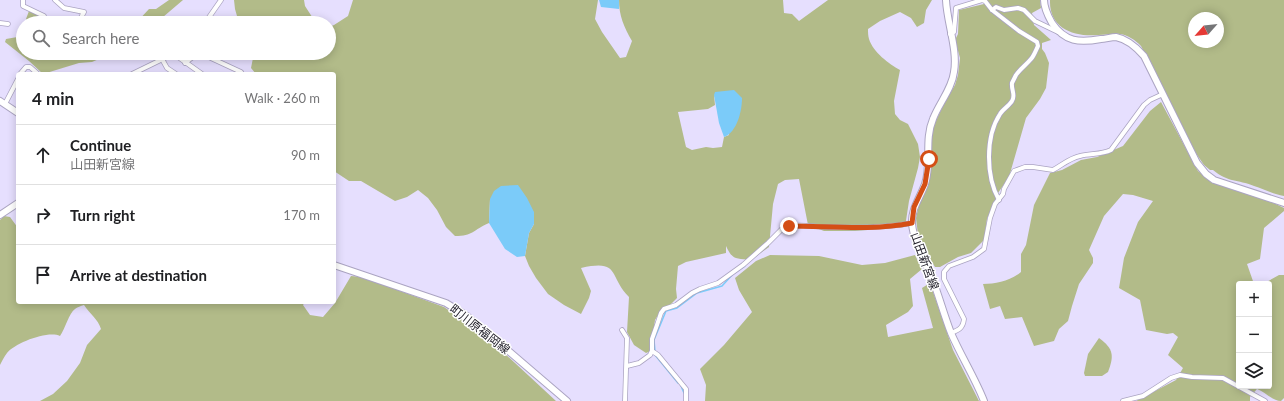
<!DOCTYPE html>
<html lang="en">
<head>
<meta charset="utf-8">
<style>
  :root { --surface:#fff; --page:#f6f6f6; --text:#202124; --muted:#757577; --line:#e0e0e0 }
  body { margin:0; font-family:Lato,"Noto Sans JP",sans-serif; background:var(--page); color:var(--text) }
  .controls { position:absolute; right:12px; bottom:12px; display:grid; overflow:hidden; border-radius:4px; box-shadow:0 2px 10px #0003 }
  .controls button { width:36px; height:36px; display:grid; place-items:center; padding:0; border:0; border-bottom:1px solid var(--line); background:var(--surface); color:var(--text); font:20px sans-serif }
  .compass { position:absolute; left:1188px; top:12px; width:36px; height:36px; border-radius:50%; background:var(--surface); box-shadow:0 2px 10px #0003; rotate:243deg }
  .stop { position:absolute; width:12px; height:12px; margin:-9px; border:3px solid #d44e15; border-radius:50%; background:#fff }
  .stop.end { background:#d44e15; border-color:#fff; box-shadow:0 1px 4px #0008 }
  .list { margin:0; padding:0; list-style:none }
  h2 { display:flex; justify-content:space-between; align-items:center; height:52px; margin:0; padding:0 16px; font-size:17px }
  h2 small { font-size:13px; font-weight:400; color:var(--muted) }
  .list li { display:grid; grid-template-columns:26px 1fr auto; gap:12px; align-items:center; box-sizing:border-box; height:60px; padding:0 16px; border-top:1px solid var(--line) }
  .list b { display:block; font-size:15px; white-space:nowrap }
  .list p { margin:0; font-size:13px; white-space:nowrap; color:var(--muted) }
  .list em { font-size:13px; font-style:normal; color:var(--muted) }
  .icon { flex:none; width:22px; height:22px; fill:none; stroke:currentColor; stroke-width:2; stroke-linecap:round; stroke-linejoin:round }
  .map { position:relative; flex:none; width:1284px; height:401px; overflow:hidden }
  .search { position:absolute; background:var(--surface); box-shadow:0 2px 10px #0003; left:16px; top:16px; width:320px; height:44px; display:flex; align-items:center; gap:10px; box-sizing:border-box; padding:0 14px; border-radius:22px; color:var(--muted); font-size:15px }
  .panel { position:absolute; background:var(--surface); box-shadow:0 2px 10px #0003; left:16px; top:72px; width:320px; height:232px; border-radius:4px }
  .map>svg:first-child { display:block }
  .green { fill:#b2bb89; fill-rule:evenodd }
  .water { fill:#7bcbf9 }
  .lines { fill:none; stroke-linecap:round; stroke-linejoin:round }
  .stream { stroke:#7bcbf9; stroke-width:1.5 }
  .street-casing { stroke:#aba4c2; stroke-width:5.5 }
  .secondary-casing { stroke:#aba4c2; stroke-width:8 }
  .street { stroke:#fff; stroke-width:4 }
  .secondary { stroke:#fff; stroke-width:6 }
  .route { stroke:#d44e15; stroke-width:5 }
  .labels { text-anchor:middle; dominant-baseline:central; stroke-width:3; stroke-linejoin:round; paint-order:stroke }
  .street-label { font-size:12px; fill:#1f1d28; stroke:#fff }
</style>
</head>
<body>
<div class="map">
<svg width="1284" height="401" viewBox="0 0 1284 401">
  <rect width="100%" height="100%" fill="#e6dffe"/>
  <!-- green -->
  <g class="green">
    <polygon points="169,0 183,0 156,23 136,23 149,9 156,9"/>
    <polygon points="234,0 304,0 305,6 316,23 239,23 235,9"/>
    <path d="M353 0H598L595 19 602 32 620 58 626 57 632 41C624 27 619 16 619 0H783L784 13 792 14 799 21 828 0H932L926 10 924 23 917 27 911 18 900 12 880 21 868 29C868 32 868 36 869 39 873 52 889 64 900 70L894 101 895 114 900 120 908 124 918 144 920 157 918 168 909 201 905 227 855 231H824L808 225 799 179 785 180 778 184 773 204 769 247 751 260C736 258 733 261 726 246V253L686 262 678 266 676 289 677 298 670 305 662 309 655 320 651 351 646 353 634 345 627 332 629 297C608 276 621 259 581 268L591 291 589 298 581 314 564 305 548 294 536 278 529 266 525 256 529 233 534 224 490 199 489 223C473 230 473 236 455 236L446 227 437 210 428 198 418 190 407 197 395 201 361 181H349L334 171V74H256L251 68 254 53H329V27L334 25 348 16ZM714 95 729 135 724 137 722 147 713 148 706 147 692 150 686 147 678 112 708 109 715 105Z"/>
    <polygon points="985,0 1040,0 1041,8 1032,13 1034,25 1051,40 1042,43 1042,49 1045,53 1049,63 1046,88 1040,99 1026,118 1009,177 998,193 987,219 984,240 971,253 958,257 940,267 935,267 923,247 918,235 916,218 919,205 928,186 932,153 931,136 934,125 945,102 955,85 958,75 960,58 955,40 958,34 959,10 984,4"/>
    <path d="M1050 0H1284V196C1273 194 1264 189 1254 186 1237 179 1229 183 1213 170H1210L1204 165 1193 149 1141 46C1135 40 1128 35 1120 34 1112 33 1105 35 1098 35 1073 37 1049 28 1050 0ZM1194 18H1218V42H1194Z"/>
    <polygon points="29,11 41,15 42,22 37,19 32,23 28,21 26,19"/>
    <polygon points="23,36 23,53 113,53 92,62 79,63 43,74 29,61 5,42 6,39"/>
    <path d="M1161 102 1198 171C1221 190 1238 190 1264 199 1271 201 1277 205 1284 208V211L1264 228 1260 259 1247 264 1254 284H1239V386H1269V284H1263L1279 275H1284V398L1281 401C1273 401 1265 392 1257 389L1250 397V401H1136L1176 380 1183 368 1168 355 1178 337 1173 333 1167 334 1146 330 1140 300 1119 288 1124 258 1138 222 1153 201 1133 195 1123 194 1104 216 1089 250 1093 258V263L1079 284 1072 306 1068 321 1059 329 1054 341 1034 346 1022 317 1005 319 1000 306 990 309 983 284C996 284 1010 281 1021 272V254L1026 245 1034 205 1050 173 1062 170 1081 160 1097 157 1123 146 1150 111Z"/>
    <path d="M4 216 10 217 18 228V302H305L303 305 310 315 323 317 335 303 351 276 362 277 444 307 473 327 502 351 556 401H40L53 394 67 381 80 363 87 345 101 329C98 319 90 314 84 305 81 306 77 307 75 309 69 313 65 329 60 336 48 330 15 343 7 353 4 357 2 361 0 365V220Z"/>
    <polygon points="770,255 819,256 862,265 885,263 915,255 922,269 910,279 913,306 908,312 886,325 888,337 933,328 922,288 930,283 953,350 979,401 705,401 706,385 700,369 724,345 752,312 739,290 735,278 756,261"/>
    <path d="M1099 338C1114 349 1114 356 1108 372L1102 376H1085L1084 373 1088 354Z"/>
  </g>
  <!-- water -->
  <g class="water">
    <polygon points="599,0 619,0 619,9 601,7"/>
    <path d="M734 90 742 98C742 111 737 132 724 137L719 123 714 95 715 92Z"/>
    <polygon points="518,185 527,198 534,212 534,224 529,233 525,256 517,257 505,249 489,223 490,199 494,191 501,186"/>
  </g>
  <g class="lines">
    <!-- stream -->
    <g class="stream">
      <polyline points="655,351 654,340 666,311 677,308 697,293 722,286 733,274 745,266"/>
      <polyline points="655,355 678,383"/>
      <polyline points="681,386 684,393"/>
    </g>
    <!-- street casing -->
    <g class="street-casing">
      <g id="street">
        <polyline points="23,0 23,6 44,16 44,23"/>
        <polyline points="55,0 64,8 84,12 78,23"/>
        <polyline points="992,10 996,7 1004,10 1018,8 1024,10 1035,21 1058,32"/>
        <polyline points="0,23 8,24"/>
        <polyline points="205,23 221,0"/>
        <path d="M950 34 954 32 956 8 982 0 985 1 992 10 1019 31 1037 42 1038 46C1036 50 1034 56 1031 59 1026 65 1020 69 1016 75 1015 77 1013 81 1012 83 1011 90 1016 95 1012 101 1009 106 1003 109 1000 114 985 137 986 177 999 200"/>
        <polyline points="200,53 241,72 240,74"/>
        <polyline points="174,54 202,74"/>
        <polyline points="162,59 167,68 176,74"/>
        <polyline points="185,63 198,53"/>
        <polyline points="20,74 26,67 30,67 38,74"/>
        <polyline points="132,74 175,53"/>
        <polyline points="5,104 18,79"/>
        <polyline points="622,330 627,338 625,401"/>
        <path d="M951 333C959 330 963 328 964 319L944 279V272L949 266 973 257 984 249 990 218 995 204 1003 194 1004 189 1014 171 1025 167H1033L1053 170C1062 165 1070 158 1080 156 1091 153 1101 155 1111 150L1144 105 1150 100 1163 94"/>
        <polyline points="652,351 658,355 686,389 686,401"/>
        <path d="M627 366 639 363 650 355 652 351V339L657 325 661 313 664 309 676 305 692 293 700 289 718 283 743 265 768 243 784 227C798 223 814 227 828 227 856 228 885 228 912 223"/>
        <polyline points="1123,401 1143,396 1171,378 1180,375 1192,377 1223,378 1265,401"/>
      </g>
    </g>
    <!-- secondary casing -->
    <g class="secondary-casing">
      <g id="secondary">
        <path d="M946 0C947 23 958 50 954 72 952 89 939 103 933 119 924 140 932 163 925 184 920 198 911 209 912 224 914 243 925 261 932 278 939 296 944 315 951 333 961 356 975 378 984 401"/>
        <path d="M1044 0C1044 8 1048 16 1052 23 1065 42 1079 43 1101 39 1105 39 1111 37 1116 37 1127 39 1137 48 1144 56L1197 163 1206 174 1214 180 1284 203"/>
        <polyline points="0,101 18,113"/>
        <polyline points="0,215 18,203"/>
        <polyline points="334,265 446,303 467,316 484,330 567,401"/>
      </g>
    </g>
    <!-- street -->
    <use href="#street" class="street"/>
    <!-- secondary -->
    <use href="#secondary" class="secondary"/>
  </g>
  <g class="lines">
    <!-- route -->
    <path class="route" d="M789 226C830 226 871 231 912 223L914 207 925 184 929 159"/>
  </g>
  <g class="labels">
    <!-- street labels -->
    <g class="street-label">
      <text transform="translate(925 261) rotate(70)">山田新宮線</text>
      <text transform="translate(480 329) rotate(38)">町川原福岡線</text>
    </g>
  </g>
</svg>
<div class="controls">
<button>+</button>
<button>−</button>
<button><svg class="icon" aria-label="layers" viewBox="0 0 24 24"><path d="M12 4l9 5-9 5-9-5zM3 14l9 5 9-5"/></svg></button>
</div>
<svg class="compass" viewBox="-18 -18 36 36"><path d="M0-13l5 13h-10z" fill="#e53935"/><path d="M0 13l5-13h-10z" fill="#757577"/></svg>
<div class="stop" style="left:929px;top:159px"></div>
<div class="stop end" style="left:789px;top:226px"></div>
<div class="search"><svg class="icon" aria-label="search" viewBox="0 0 24 24"><circle cx="10" cy="10" r="6"/><path d="M15 15l6 6"/></svg>Search here</div>
<section class="panel">
<h2>4 min<small>Walk · 260 m</small></h2>
<ul class="list">
<li><svg class="icon" aria-label="ahead" viewBox="0 0 24 24"><path d="M12 20V5M6 11l6-6 6 6"/></svg><div><b>Continue</b><p>山田新宮線</p></div><em>90 m</em></li>
<li><svg class="icon" aria-label="right" viewBox="0 0 24 24"><path d="M7 20v-9h11M14 6l5 5-5 5"/></svg><div><b>Turn right</b></div><em>170 m</em></li>
<li><svg class="icon" aria-label="arrive" viewBox="0 0 24 24"><path d="M6 21V4h12l-3 4 3 4H6"/></svg><div><b>Arrive at destination</b></div></li>
</ul>
</section>
</div>
</body>
</html>
